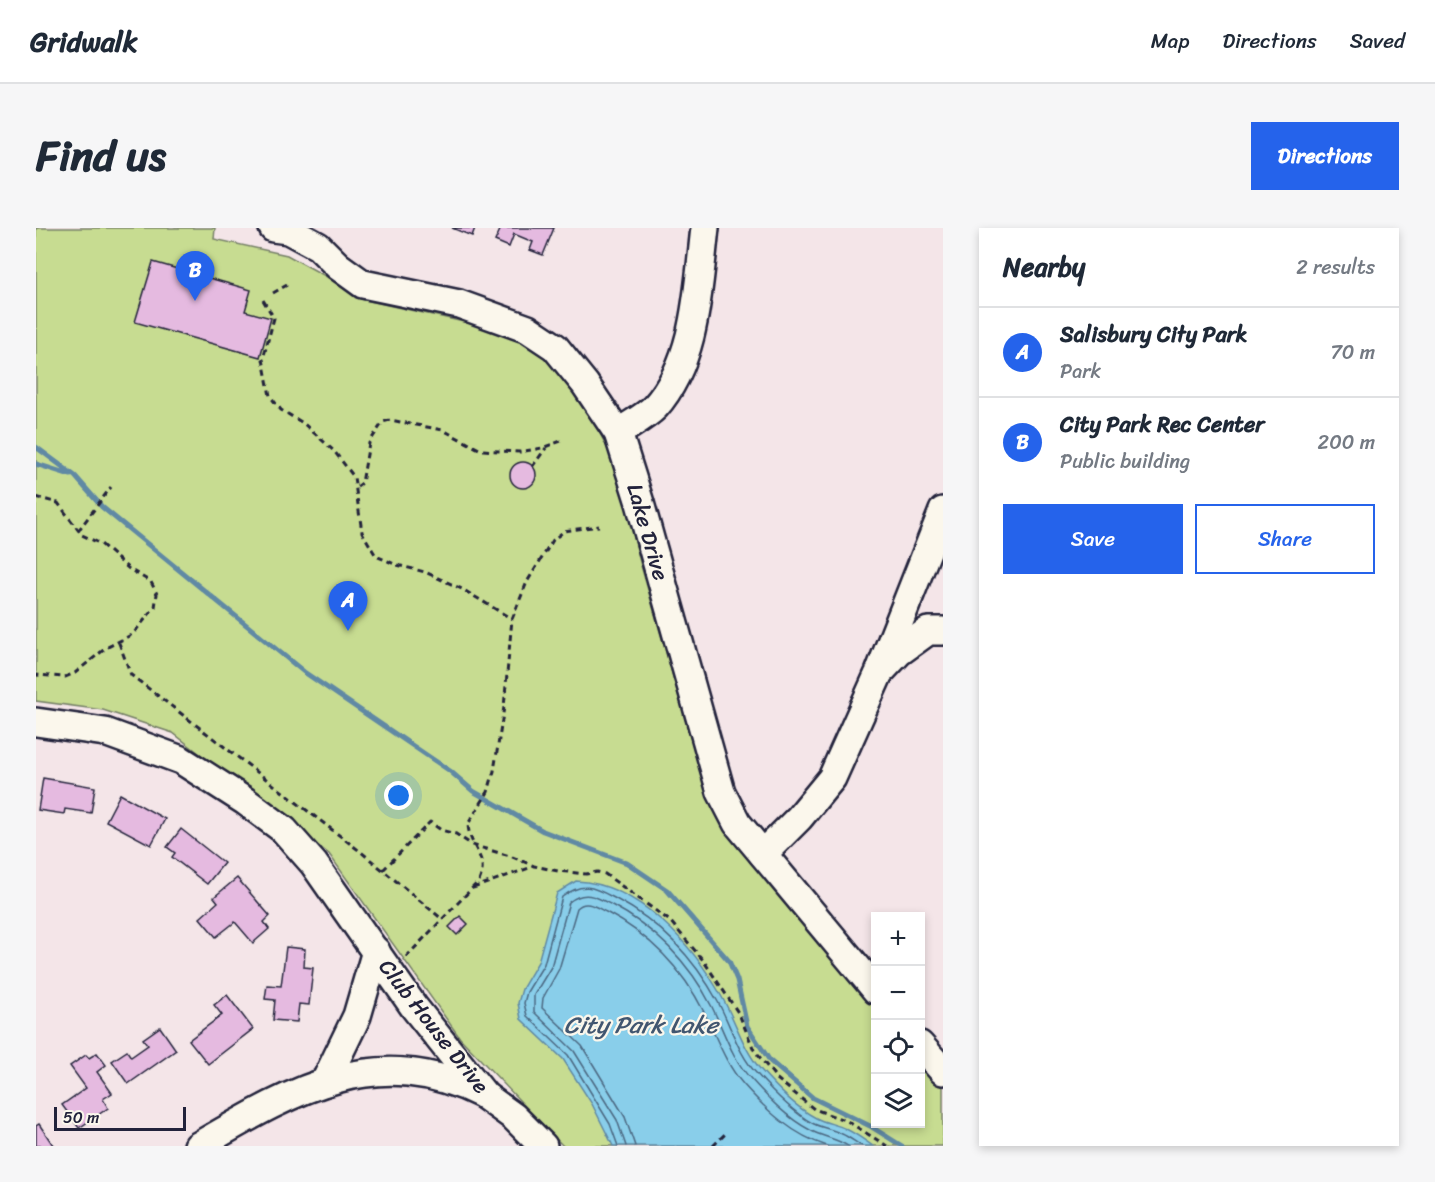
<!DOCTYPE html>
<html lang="en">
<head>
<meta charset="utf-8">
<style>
  :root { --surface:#fff; --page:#f6f6f7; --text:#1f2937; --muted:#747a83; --line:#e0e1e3; --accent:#2563eb }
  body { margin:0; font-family:Sriracha,sans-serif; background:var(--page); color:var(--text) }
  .controls { position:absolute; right:18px; bottom:18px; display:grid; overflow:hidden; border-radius:0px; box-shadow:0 3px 9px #0003 }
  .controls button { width:54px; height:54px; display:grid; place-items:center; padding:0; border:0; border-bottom:2px solid var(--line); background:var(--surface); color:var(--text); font:30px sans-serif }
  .scale { position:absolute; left:18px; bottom:15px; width:132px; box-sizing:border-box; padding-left:6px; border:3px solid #22223b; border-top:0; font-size:16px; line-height:21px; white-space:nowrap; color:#22223b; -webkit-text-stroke:4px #fbf7ec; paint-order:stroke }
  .you { position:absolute; left:363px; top:568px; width:21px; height:21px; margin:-15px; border:4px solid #fff; border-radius:50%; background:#1a73e8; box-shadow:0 0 0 9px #1a73e833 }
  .badge { display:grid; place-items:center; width:39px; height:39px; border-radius:50%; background:var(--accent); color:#fff; font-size:20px; font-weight:700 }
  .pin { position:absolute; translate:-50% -50px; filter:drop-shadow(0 2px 3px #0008) }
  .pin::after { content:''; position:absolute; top:32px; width:21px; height:18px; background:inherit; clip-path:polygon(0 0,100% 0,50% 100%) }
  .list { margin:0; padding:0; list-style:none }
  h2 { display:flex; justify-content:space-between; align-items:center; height:78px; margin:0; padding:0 24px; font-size:26px }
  h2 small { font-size:20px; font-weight:400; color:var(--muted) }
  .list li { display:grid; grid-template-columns:39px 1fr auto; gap:18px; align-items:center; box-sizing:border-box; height:90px; padding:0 24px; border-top:2px solid var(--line) }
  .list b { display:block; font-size:22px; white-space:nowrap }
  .list p { margin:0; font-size:20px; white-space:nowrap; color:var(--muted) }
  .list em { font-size:20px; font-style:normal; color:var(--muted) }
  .actions { display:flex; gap:12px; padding:18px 24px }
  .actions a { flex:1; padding:14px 0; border:2px solid var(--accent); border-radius:0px; text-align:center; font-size:21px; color:var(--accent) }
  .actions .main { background:var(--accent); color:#fff }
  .icon { flex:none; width:33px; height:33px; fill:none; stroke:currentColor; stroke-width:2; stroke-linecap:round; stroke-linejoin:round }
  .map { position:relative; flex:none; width:907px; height:918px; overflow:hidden; border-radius:0px }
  header { display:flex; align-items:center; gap:36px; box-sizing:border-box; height:84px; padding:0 30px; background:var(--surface); border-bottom:2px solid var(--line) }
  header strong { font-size:28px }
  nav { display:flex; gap:33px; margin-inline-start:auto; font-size:21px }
  .intro { display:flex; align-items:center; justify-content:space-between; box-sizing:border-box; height:144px; padding:0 36px }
  h1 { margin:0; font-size:42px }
  .button { padding:15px 27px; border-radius:0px; background:var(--accent); color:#fff; font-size:21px; font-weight:700 }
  main { display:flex; gap:36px; padding:0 36px }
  aside { flex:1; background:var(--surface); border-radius:0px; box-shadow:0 3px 9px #0003 }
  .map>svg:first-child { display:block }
  .green { fill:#c7dc91; stroke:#747f66; stroke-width:1.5 }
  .water { fill:#89ceea; stroke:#6089a4; stroke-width:1.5 }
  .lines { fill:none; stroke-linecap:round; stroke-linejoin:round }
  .shore { stroke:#4b6781; stroke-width:1.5 }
  .stream { stroke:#6089a4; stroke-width:5 }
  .building { fill:#e5bae0; stroke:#22223b; stroke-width:1.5 }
  .minor-casing { stroke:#22223b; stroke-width:32 }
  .path { stroke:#22223b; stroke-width:3; stroke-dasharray:6 4.5; stroke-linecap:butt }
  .minor { stroke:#fbf7ec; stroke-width:27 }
  .labels { text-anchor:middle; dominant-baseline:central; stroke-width:4.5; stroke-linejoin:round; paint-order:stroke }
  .street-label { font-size:22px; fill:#22223b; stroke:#fbf7ec }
  .water-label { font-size:24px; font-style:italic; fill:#415670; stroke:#fbf7ec }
</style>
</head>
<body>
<header>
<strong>Gridwalk</strong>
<nav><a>Map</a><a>Directions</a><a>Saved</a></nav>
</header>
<div class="intro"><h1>Find us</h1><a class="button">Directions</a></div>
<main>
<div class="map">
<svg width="907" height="918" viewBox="0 0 907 918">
  <rect width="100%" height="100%" fill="#f4e5e8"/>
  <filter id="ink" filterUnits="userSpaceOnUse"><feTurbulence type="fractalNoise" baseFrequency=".0167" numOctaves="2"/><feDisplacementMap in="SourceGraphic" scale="12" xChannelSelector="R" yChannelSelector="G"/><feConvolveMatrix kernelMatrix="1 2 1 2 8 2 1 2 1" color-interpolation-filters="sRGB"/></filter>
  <g filter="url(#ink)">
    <!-- green -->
    <polygon class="green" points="0,0 179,0 178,11 251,27 291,49 320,70 473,104 519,133 552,181 581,240 604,334 667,553 691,603 839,776 840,896 884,896 885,827 907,853 907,918 527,918 424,810 293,626 137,505 67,482 0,473"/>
    <!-- water -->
    <path class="water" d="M540 653C604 656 658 718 687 771 700 794 707 821 725 842 741 860 759 879 780 890 789 895 800 896 810 901 819 905 828 912 837 918H577L556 876 527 831 485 791 482 775 486 761 502 734 521 665Z"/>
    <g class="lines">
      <!-- shore -->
      <g class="shore">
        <path d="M582 918 574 896 532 827 491 788 488 775 491 764 508 736 526 669C548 652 559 660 580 671 624 694 658 730 682 774 695 798 702 826 721 846 737 864 755 883 776 895 785 900 797 901 806 906 813 909 819 914 826 918"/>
        <path d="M590 918 581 892 538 823 498 784V767L515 739 533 674C548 662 559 668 574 676 618 699 653 734 676 779 688 803 696 831 715 851 732 870 751 890 774 902 786 909 800 910 812 918"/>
        <path d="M599 918 589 889 546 818 506 780 507 770 523 741 541 680C550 671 560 679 570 684 612 706 646 740 668 784 680 808 689 835 707 856 731 883 757 907 791 918"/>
      </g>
      <!-- stream -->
      <g class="stream">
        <polyline points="0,219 39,248 66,279 268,444 414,543 437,563 507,603 591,635 631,662 693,733 701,752 711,798 734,833 777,870 834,898 866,918"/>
        <polyline points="0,236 35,247"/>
      </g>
    </g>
    <!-- building -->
    <g class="building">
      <polygon points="416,0 439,0 436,8"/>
      <polygon points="465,0 518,0 507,27 494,22 497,14 478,6 473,19 459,13"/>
      <polygon points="117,34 215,62 209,83 235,90 224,129 99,94"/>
      <circle cx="487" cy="247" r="13"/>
      <polygon points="7,550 59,559 55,585 29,581 28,586 2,582"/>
      <polygon points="84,566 129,591 115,617 70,593"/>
      <polygon points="145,601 188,635 171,656 136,629 139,625 131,619"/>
      <polygon points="201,650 234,688 228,694 233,701 217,715 199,694 180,709 164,690 182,674 178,669"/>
      <polygon points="424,688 432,696 421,707 413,699"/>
      <polygon points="250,719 269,721 268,739 277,740 273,777 263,776 261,794 237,792 239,772 229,771 231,757 245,758"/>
      <polygon points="191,767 217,801 172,836 153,812 186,787 178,777"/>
      <polygon points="124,799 140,822 92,856 76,833 91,823 95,829 112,817 107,811"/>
      <polygon points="61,825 70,837 61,844 76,865 67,871 72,880 43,900 26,877 50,860 34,838 50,827 53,830"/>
      <polygon points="3,896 17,917 16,918 0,918 0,898"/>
    </g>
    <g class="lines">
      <!-- minor casing -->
      <g class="minor-casing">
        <g id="minor">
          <polyline points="237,0 252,2 282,18 302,38 327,56 423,76 492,101 519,119 549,156 582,205 604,275 685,564 701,595 840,762"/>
          <path d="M582 205C593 197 609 189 619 179 661 132 662 59 669 0"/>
          <polyline points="847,441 863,424 892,403 907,403"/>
          <polyline points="0,494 69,504 145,532 209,573 248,602 278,636 378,779 449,868 478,889 507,918"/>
          <polyline points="727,626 763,590 796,550 843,445 907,283"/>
          <polyline points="884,817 907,843"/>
          <polyline points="289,854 321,788 340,723"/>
          <path d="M162 918C256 863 339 812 448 867"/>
        </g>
      </g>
      <!-- path -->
      <g class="path">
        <polyline points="237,65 251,57"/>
        <polyline points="227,72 238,90 227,131 234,168 245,182 267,195 298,223 318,249 326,304 340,328 361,337 389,344 426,361 476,391"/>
        <polyline points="496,239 510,220"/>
        <polyline points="321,259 326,255 333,215 347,194 354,192 407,202 445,222 484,224 506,220 525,213"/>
        <polyline points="0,269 22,275 46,307 65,316 93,341 115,354 121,366 119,379 97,406 70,420 39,445 29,449 0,447"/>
        <polyline points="42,303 75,259"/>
        <polyline points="83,415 95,447 325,624 406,691"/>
        <polyline points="347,642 394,594 405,602 420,606 436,617 474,628 498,638 522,643 550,646 561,644 569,646 634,693 667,732 703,786 718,822 741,851 778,881 811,893 851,918"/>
        <polyline points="437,660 496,639"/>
        <path d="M370 729 443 653C454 629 433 621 432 596L452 564 458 543 468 479 476 391 491 354 517 312 528 303 563 298"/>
        <polyline points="677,918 690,905"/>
      </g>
      <!-- minor -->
      <use href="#minor" class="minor"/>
    </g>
  </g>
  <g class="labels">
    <!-- street labels -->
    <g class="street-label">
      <text transform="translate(612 304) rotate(74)">Lake Drive</text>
      <text transform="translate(398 798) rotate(52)">Club House Drive</text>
    </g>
    <!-- water labels -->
    <g class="water-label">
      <text x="605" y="797">City Park Lake</text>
    </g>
  </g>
</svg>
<div class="controls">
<button>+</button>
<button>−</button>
<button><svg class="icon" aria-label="locate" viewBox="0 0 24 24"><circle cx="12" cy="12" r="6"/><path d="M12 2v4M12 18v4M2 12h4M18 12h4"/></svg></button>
<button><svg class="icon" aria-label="layers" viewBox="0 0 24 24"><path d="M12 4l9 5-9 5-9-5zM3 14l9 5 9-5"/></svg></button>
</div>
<div class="scale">50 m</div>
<div class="you"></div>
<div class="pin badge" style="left:312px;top:403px">A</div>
<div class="pin badge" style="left:159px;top:73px">B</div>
</div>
<aside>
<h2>Nearby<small>2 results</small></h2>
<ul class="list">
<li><span class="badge">A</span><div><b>Salisbury City Park</b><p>Park</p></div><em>70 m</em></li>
<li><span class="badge">B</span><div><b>City Park Rec Center</b><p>Public building</p></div><em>200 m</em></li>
</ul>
<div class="actions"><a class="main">Save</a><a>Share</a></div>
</aside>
</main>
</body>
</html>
